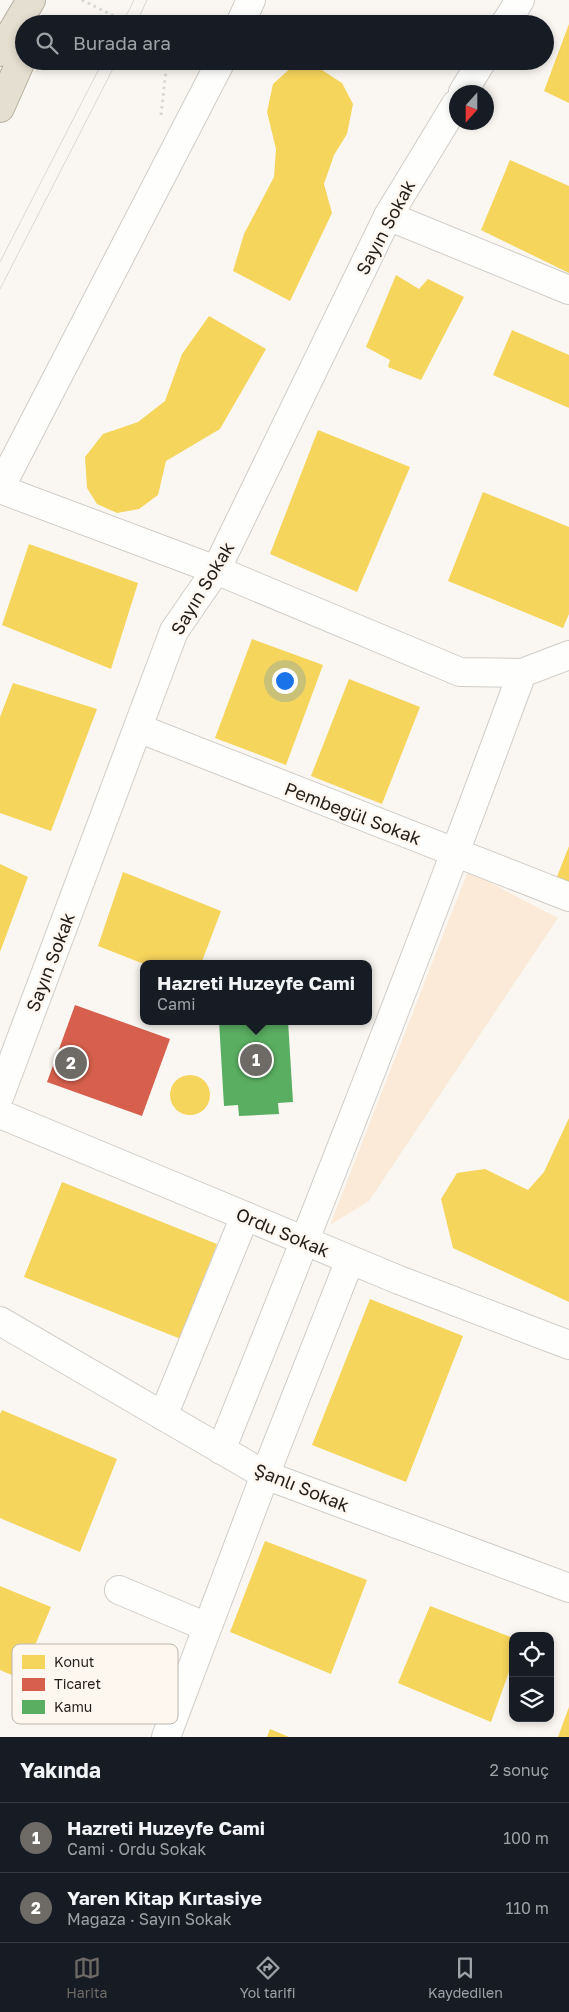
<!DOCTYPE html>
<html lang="tr">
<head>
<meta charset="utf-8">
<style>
  :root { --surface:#171b24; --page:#20242c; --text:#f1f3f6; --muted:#9ea1a6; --line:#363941; --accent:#6e6a65 }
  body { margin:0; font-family:"Golos Text",sans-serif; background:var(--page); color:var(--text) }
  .controls { position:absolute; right:15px; bottom:15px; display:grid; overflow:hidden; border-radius:10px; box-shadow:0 2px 8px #0003 }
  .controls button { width:45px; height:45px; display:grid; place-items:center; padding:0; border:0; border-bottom:1px solid var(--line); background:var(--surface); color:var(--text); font:25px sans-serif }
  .compass { position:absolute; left:449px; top:85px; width:45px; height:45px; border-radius:50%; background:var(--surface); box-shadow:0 2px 8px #0003; rotate:201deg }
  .you { position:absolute; left:284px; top:680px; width:18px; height:18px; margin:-12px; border:4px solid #fff; border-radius:50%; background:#1a73e8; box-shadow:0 0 0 8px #1a73e833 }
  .badge { display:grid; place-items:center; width:32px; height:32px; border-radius:50%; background:var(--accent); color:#fff; font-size:16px; font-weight:700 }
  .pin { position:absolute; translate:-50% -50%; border:2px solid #fff; box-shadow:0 1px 5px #0006 }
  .popup { position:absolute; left:140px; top:960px; width:232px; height:65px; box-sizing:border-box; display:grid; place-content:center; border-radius:10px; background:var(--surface); filter:drop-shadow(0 1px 4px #0005); font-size:16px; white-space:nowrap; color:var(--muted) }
  .popup b { font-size:19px; color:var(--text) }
  .popup::after { content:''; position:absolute; left:50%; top:100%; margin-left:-10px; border:10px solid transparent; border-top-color:var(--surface) }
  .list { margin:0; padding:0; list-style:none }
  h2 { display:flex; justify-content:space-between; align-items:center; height:65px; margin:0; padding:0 20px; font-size:21px }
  h2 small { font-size:16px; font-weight:400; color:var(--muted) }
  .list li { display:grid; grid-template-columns:32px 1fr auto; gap:15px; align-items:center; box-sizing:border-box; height:70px; padding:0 20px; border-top:1px solid var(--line) }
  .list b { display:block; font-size:19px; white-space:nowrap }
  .list p { margin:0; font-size:16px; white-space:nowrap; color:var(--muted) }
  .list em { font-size:16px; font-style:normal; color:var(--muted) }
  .icon { flex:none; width:28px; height:28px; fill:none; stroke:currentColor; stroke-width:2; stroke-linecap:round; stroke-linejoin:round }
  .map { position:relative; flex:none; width:569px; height:1737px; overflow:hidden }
  .search { position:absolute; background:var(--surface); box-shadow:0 2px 8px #0003; left:15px; right:15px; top:15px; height:55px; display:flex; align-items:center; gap:12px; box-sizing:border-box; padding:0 18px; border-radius:28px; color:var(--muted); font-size:19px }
  .sheet { height:205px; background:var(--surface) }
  nav { display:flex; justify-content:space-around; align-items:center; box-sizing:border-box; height:70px; border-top:1px solid var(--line); background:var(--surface); font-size:14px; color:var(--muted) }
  nav a { display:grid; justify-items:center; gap:2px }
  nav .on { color:var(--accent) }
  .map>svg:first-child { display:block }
  .green { fill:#fbead7 }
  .homes { fill:#f6d55c }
  .shops { fill:#d6604d }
  .public { fill:#5aae61 }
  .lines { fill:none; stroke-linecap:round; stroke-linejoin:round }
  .minor-casing { stroke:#d0cdc8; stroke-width:30 }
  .highway-casing { stroke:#b6af9e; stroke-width:30 }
  .path { stroke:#d7d7d5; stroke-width:3; stroke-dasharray:2.5 4; stroke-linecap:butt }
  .minor { stroke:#fefefd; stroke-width:28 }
  .highway { stroke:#e4dfd0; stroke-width:28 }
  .tram { stroke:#dad9d8; stroke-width:1 }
  .labels { text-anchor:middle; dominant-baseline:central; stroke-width:5; stroke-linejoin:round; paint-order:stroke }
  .street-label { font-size:18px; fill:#221e19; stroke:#fef7ef }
  .key { fill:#fef7ef; stroke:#bcb6af; stroke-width:1 }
  .key-label { font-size:14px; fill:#221e19 }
</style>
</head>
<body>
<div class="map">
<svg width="569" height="1737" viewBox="0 0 569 1737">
  <rect width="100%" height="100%" fill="#faf7f2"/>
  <!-- green -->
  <polygon class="green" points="468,871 558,918 369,1201 330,1225"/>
  <!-- homes -->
  <g class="homes">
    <polygon points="569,24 569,103 544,91"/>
    <polygon points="294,65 319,68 342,83 353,104 347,134 334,155 324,184 332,213 290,301 233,271 244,234 274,177 276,149 267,112 273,84"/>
    <polygon points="510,160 569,186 569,273 481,230"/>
    <polygon points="396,275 419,289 428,279 464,297 421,380 388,367 390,360 366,347"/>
    <polygon points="209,316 266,349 220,429 166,461 158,495 139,509 117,513 97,504 87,488 85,457 103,434 138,422 165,401 182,354"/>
    <polygon points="512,330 569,355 569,408 493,375"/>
    <polygon points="318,430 410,467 357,592 270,554"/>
    <polygon points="483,492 569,527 569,614 563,628 448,581"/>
    <polygon points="29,544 138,583 111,669 2,625"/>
    <polygon points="252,639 323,665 286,765 215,738"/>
    <polygon points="349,679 420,707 382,804 311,776"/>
    <polygon points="13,683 97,709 51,831 0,813 0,717"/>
    <polygon points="569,846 569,893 553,887"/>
    <polygon points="0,864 28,877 0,952"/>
    <polygon points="123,872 221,911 201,964 144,964 98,946"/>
    <circle cx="190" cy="1095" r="20"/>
    <polygon points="569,1118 569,1302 453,1248 441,1199 457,1173 485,1169 528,1190 544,1172"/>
    <polygon points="62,1182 217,1244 181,1339 24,1277"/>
    <polygon points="370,1299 463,1336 406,1482 312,1445"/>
    <polygon points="2,1410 117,1459 80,1552 0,1518 0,1414"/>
    <polygon points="265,1541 367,1580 331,1674 230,1632"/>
    <polygon points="0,1586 51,1607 21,1679 0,1670"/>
    <polygon points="430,1606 513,1638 513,1661 491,1722 398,1683"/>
    <polygon points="569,1707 569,1737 558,1737"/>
    <polygon points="270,1729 289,1737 267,1737"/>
  </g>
  <!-- shops -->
  <polygon class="shops" points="75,1005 170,1039 142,1116 47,1082"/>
  <!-- public -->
  <polygon class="public" points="219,1021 288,1021 293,1102 278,1103 279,1114 239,1116 238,1105 224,1106"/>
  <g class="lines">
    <!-- minor casing -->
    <g class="minor-casing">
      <g id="minor">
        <polyline points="240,24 251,0"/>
        <polyline points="505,24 520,0"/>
        <polyline points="463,92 482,61"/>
        <polyline points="388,216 569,290"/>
        <polyline points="0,488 221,61"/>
        <polyline points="0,489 216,570 460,672 522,673 569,655"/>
        <polyline points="138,728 569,897"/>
        <polyline points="0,1095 174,631 216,570 388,216 456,104"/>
        <polyline points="0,1114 399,1280 569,1345"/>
        <polyline points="0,1321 265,1475 569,1588"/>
        <polyline points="163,1416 245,1216"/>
        <path d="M221 1450C325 1192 426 934 522 673"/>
        <polyline points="119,1590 207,1627"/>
        <polyline points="166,1737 265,1475 350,1260"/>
      </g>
    </g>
    <!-- highway casing -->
    <g class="highway-casing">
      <g id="highway">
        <polyline points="0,52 31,0"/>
        <polyline points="0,108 24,54"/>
      </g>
    </g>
    <!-- path -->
    <g class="path">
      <polyline points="82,0 130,24"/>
      <polyline points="161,115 167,61"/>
    </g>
    <!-- minor -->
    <use href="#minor" class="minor"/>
    <!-- highway -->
    <use href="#highway" class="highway"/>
    <!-- tram -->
    <g class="tram">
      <polyline points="122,24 134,0"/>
      <polyline points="136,24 147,0"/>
      <polyline points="0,262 103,61"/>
      <polyline points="0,289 117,61"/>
    </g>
  </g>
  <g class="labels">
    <!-- street labels -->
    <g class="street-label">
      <text transform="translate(385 227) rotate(-62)">Sayın Sokak</text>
      <text transform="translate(202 588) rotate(-59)">Sayın Sokak</text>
      <text transform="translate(353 813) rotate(21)">Pembegül Sokak</text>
      <text transform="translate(50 962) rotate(-69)">Sayın Sokak</text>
      <text transform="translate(283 1232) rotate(23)">Ordu Sokak</text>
      <text transform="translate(302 1487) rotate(22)">Şanlı Sokak</text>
    </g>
  </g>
  <!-- legend -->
  <rect x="12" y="1644" width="166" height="80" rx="8" class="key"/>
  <rect x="22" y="1655" width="23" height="14" fill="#f6d55c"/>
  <rect x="22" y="1678" width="23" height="13" fill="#d6604d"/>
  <rect x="22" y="1700" width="23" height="14" fill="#5aae61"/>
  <g class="key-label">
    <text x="54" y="1667">Konut</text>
    <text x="54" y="1689">Ticaret</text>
    <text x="54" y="1712">Kamu</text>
  </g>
</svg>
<div class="controls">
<button><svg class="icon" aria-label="locate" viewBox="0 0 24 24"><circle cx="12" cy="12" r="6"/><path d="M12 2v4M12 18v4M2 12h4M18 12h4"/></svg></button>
<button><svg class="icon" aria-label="layers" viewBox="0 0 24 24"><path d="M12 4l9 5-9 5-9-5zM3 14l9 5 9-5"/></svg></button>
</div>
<svg class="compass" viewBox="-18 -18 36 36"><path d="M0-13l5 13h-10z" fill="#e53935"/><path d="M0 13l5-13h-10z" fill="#9ea1a6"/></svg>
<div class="you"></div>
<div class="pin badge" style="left:256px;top:1060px">1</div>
<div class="popup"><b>Hazreti Huzeyfe Cami</b>Cami</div>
<div class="pin badge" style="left:71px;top:1063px">2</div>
<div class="search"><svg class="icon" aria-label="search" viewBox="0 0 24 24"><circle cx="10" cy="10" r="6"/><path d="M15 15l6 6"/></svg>Burada ara</div>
</div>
<section class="sheet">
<h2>Yakında<small>2 sonuç</small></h2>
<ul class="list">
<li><span class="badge">1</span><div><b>Hazreti Huzeyfe Cami</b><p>Cami · Ordu Sokak</p></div><em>100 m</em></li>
<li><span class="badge">2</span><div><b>Yaren Kitap Kırtasiye</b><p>Mağaza · Sayın Sokak</p></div><em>110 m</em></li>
</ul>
</section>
<nav>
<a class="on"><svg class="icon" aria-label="map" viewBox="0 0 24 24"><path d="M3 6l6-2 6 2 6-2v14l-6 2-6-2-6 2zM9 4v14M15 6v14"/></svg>Harita</a>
<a><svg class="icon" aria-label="directions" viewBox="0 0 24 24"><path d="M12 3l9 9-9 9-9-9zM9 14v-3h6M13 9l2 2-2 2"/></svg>Yol tarifi</a>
<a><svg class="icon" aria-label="saved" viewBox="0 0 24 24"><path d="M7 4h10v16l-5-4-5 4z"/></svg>Kaydedilen</a>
</nav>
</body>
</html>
